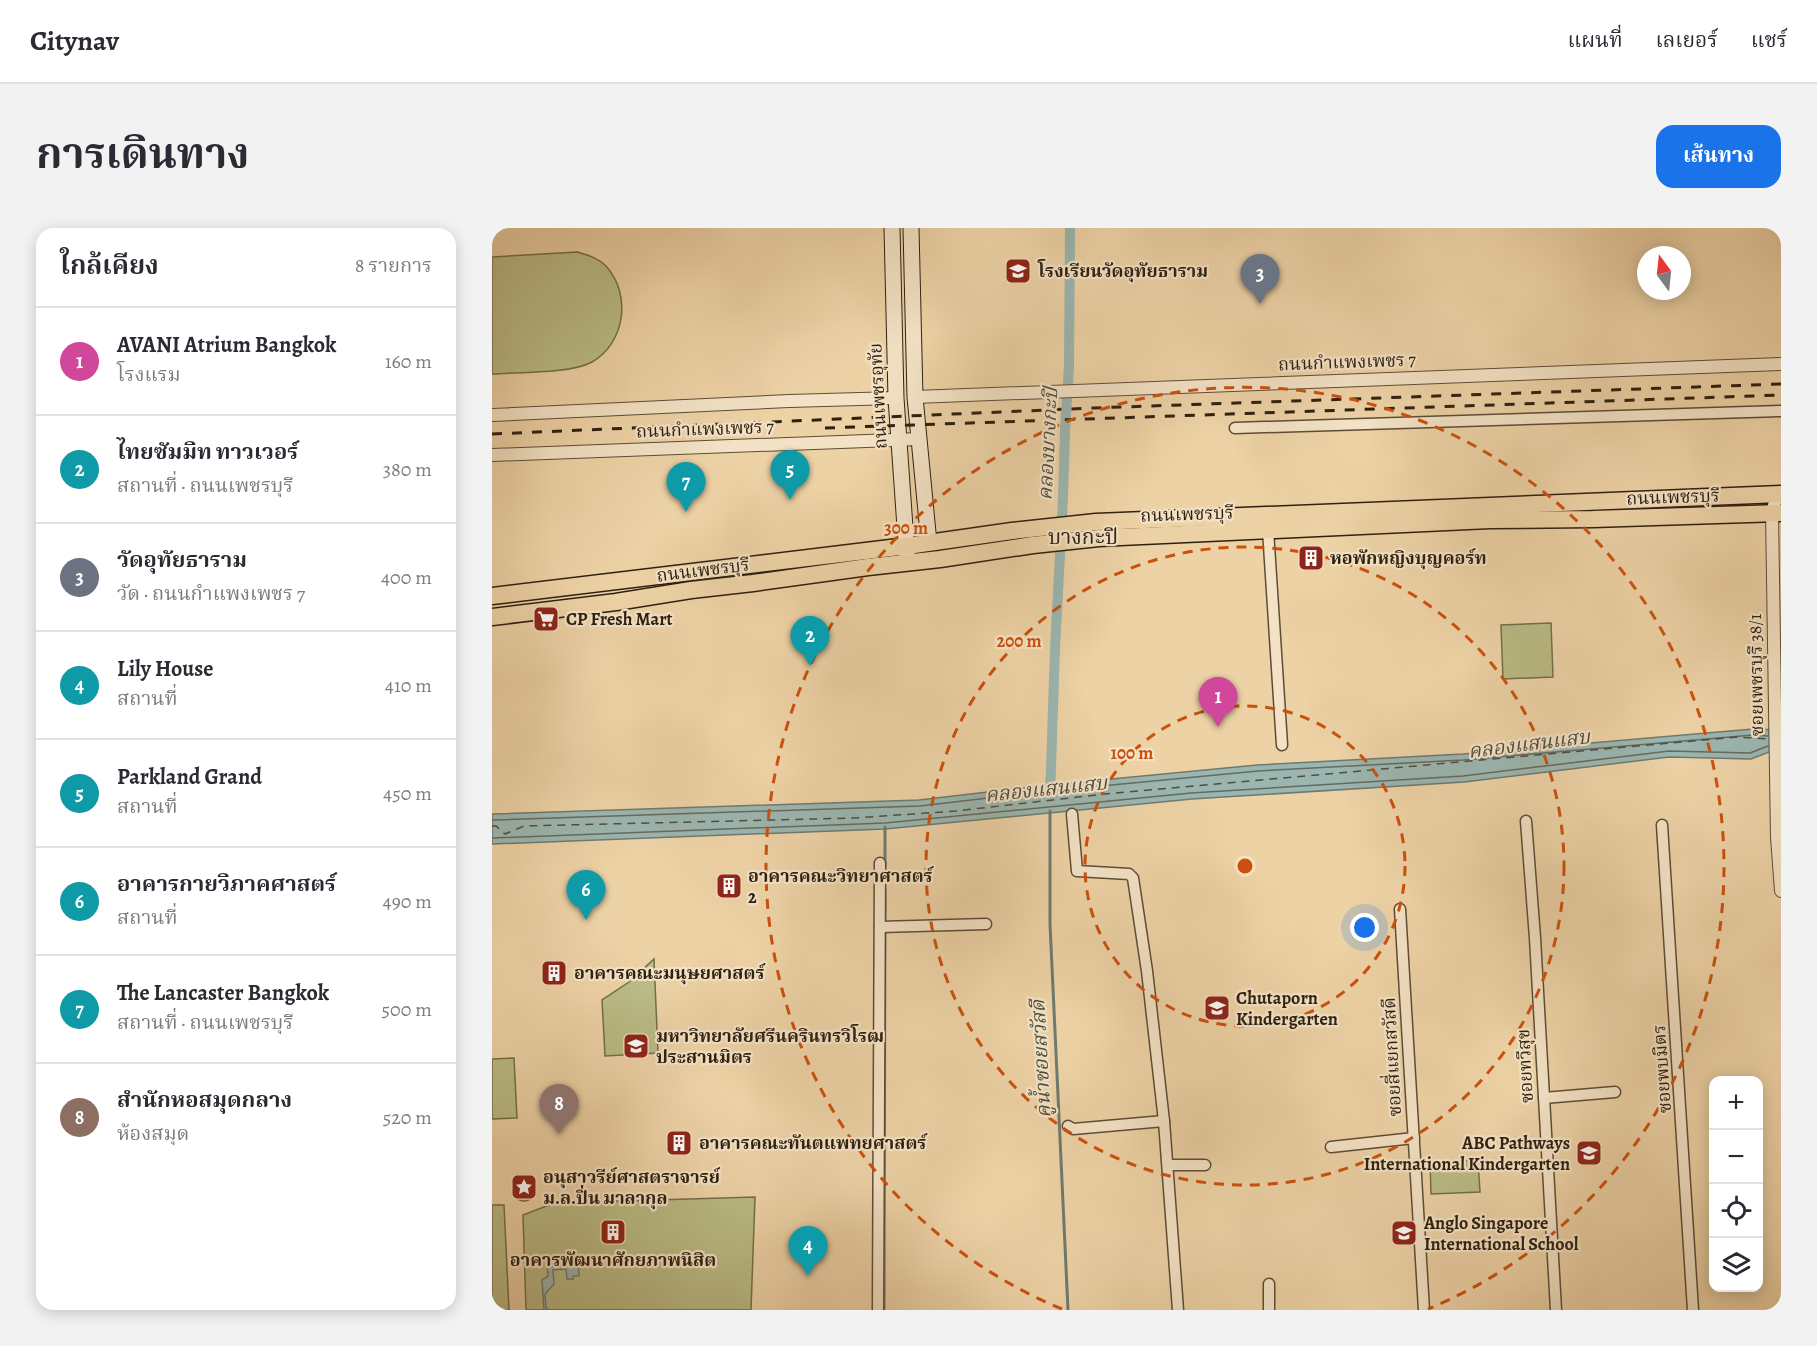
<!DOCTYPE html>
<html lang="th">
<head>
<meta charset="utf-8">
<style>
  :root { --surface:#fff; --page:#f2f2f3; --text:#2b2b33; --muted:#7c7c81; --line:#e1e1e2; --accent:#1a73e8 }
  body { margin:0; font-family:Alegreya,"Noto Serif Thai",serif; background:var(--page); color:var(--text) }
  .controls { position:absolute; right:18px; bottom:18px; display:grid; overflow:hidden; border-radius:12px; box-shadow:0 3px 15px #0003 }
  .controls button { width:54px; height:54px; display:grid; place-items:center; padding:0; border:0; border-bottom:2px solid var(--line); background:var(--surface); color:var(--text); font:30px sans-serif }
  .compass { position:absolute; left:1145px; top:18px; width:54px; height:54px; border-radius:50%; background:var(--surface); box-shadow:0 3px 15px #0003; rotate:345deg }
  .you { position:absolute; left:873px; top:700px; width:21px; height:21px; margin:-15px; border:4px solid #fff; border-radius:50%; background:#1a73e8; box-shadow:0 0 0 9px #1a73e833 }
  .badge { display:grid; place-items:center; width:39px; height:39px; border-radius:50%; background:var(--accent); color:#fff; font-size:20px; font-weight:700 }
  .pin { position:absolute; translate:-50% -50px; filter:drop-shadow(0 2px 3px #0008) }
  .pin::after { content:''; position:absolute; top:32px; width:21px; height:18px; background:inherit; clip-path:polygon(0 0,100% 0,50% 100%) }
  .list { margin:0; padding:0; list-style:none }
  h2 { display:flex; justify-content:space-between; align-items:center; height:78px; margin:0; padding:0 24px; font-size:26px }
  h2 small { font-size:20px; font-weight:400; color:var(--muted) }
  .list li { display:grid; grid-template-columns:39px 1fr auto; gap:18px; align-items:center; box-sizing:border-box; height:108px; padding:0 24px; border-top:2px solid var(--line) }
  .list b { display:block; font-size:22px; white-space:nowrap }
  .list p { margin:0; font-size:20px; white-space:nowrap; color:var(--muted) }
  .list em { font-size:20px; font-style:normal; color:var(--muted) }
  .icon { flex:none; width:33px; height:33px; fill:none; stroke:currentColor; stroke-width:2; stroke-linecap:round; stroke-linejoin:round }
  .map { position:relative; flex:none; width:1289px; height:1082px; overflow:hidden; border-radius:18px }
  header { display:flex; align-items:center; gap:36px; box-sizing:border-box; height:84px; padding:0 30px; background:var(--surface); border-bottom:2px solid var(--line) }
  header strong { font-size:28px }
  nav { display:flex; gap:33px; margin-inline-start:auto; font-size:21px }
  .intro { display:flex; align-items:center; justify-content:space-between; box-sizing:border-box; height:144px; padding:0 36px }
  h1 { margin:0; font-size:42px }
  .button { padding:15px 27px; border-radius:18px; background:var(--accent); color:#fff; font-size:21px; font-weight:700 }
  main { display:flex; gap:36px; padding:0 36px }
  aside { flex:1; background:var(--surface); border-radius:18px; box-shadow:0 3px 15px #0003 }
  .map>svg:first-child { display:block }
  .green { fill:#babb85; stroke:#746e4a; stroke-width:1.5 }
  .water { fill:#9bb6b0; stroke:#6f7a70; stroke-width:1.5 }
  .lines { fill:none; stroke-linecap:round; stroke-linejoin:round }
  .shore { stroke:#646b60; stroke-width:1.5 }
  .stream { stroke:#6f7a70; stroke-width:3 }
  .canal { stroke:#9bb6b0; stroke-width:10 }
  .ferry { stroke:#4f4d40; stroke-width:1.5; stroke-dasharray:8 6; stroke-linecap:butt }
  .minor-casing { stroke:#5e4c36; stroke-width:13 }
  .tertiary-casing { stroke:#5e4c36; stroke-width:14 }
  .secondary-casing { stroke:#2e2010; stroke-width:17 }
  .primary-casing { stroke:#2e2010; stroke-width:19 }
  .minor { stroke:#f3e2c5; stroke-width:10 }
  .tertiary { stroke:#f3e2c5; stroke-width:12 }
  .secondary { stroke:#f3e2c5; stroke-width:15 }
  .primary { stroke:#edd2a6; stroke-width:16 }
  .rail { stroke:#2e2010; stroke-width:3; stroke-dasharray:10 10; stroke-linecap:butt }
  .ring { fill:none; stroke:#cc500d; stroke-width:3; stroke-dasharray:10 8 }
  .labels { text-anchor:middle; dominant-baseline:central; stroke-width:4.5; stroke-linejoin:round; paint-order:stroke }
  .poi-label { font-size:18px; font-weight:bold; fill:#2e2010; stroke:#f3e2c5; text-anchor:start }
  .street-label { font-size:18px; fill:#2e2010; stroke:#f3e2c5 }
  .water-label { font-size:20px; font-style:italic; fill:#4f4d40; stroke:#f3e2c5 }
  .quarter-label { font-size:21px; fill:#2e2010; stroke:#f3e2c5 }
  .centre { fill:#cc500d; stroke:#f3e2c5; stroke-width:3 }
  .ring-label { font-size:18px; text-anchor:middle; font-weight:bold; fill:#cc500d; stroke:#f3e2c5; stroke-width:4.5; stroke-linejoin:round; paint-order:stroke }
</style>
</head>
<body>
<header>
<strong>Citynav</strong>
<nav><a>แผนที่</a><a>เลเยอร์</a><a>แชร์</a></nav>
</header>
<div class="intro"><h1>การเดินทาง</h1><a class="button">เส้นทาง</a></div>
<main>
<aside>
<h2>ใกล้เคียง<small>8 รายการ</small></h2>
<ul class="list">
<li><span class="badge" style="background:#d1479c">1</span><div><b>AVANI Atrium Bangkok</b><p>โรงแรม</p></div><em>160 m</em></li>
<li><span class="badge" style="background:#0f9aa8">2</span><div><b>ไทยซัมมิท ทาวเวอร์</b><p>สถานที่ · ถนนเพชรบุรี</p></div><em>380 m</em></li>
<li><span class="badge" style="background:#6b7280">3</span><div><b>วัดอุทัยธาราม</b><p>วัด · ถนนกำแพงเพชร 7</p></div><em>400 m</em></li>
<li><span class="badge" style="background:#0f9aa8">4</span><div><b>Lily House</b><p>สถานที่</p></div><em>410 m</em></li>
<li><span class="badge" style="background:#0f9aa8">5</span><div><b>Parkland Grand</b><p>สถานที่</p></div><em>450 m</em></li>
<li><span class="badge" style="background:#0f9aa8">6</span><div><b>อาคารกายวิภาคศาสตร์</b><p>สถานที่</p></div><em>490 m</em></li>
<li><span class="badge" style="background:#0f9aa8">7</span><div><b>The Lancaster Bangkok</b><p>สถานที่ · ถนนเพชรบุรี</p></div><em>500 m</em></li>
<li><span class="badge" style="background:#8d6e63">8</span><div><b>สำนักหอสมุดกลาง</b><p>ห้องสมุด</p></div><em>520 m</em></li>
</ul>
</aside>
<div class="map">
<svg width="1289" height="1082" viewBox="0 0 1289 1082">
  <rect width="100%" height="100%" fill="#edd2a6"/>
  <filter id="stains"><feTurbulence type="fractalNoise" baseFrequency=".00333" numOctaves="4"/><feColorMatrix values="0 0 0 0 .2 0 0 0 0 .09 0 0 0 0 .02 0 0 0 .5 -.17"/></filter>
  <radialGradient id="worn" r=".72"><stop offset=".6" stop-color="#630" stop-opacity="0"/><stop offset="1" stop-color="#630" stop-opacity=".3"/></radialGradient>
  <!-- green -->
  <g class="green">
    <path d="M85 24C96 27 106 30 114 38 140 67 133 115 100 134 78 146 27 144 0 146V29Z"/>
    <polygon points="1059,395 1061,449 1011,451 1009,397"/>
    <polygon points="162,731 166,825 113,828 110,772 137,754"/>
    <polygon points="22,830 25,890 0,891 0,831"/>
    <polygon points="986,932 988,964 939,966 938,934"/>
    <circle cx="32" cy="962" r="11"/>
    <polygon points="263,969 259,1082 34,1082 31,987 62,975"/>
    <polygon points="0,977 12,977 17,1082 0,1082"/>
  </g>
  <!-- water -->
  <g class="water">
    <polygon points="1261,501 1289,502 1289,525 1277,524 1259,531 1177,529 972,554 700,571 393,601 0,616 0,586 427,572 557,557 765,537 971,526"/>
    <polygon points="86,1035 87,1048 81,1048 81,1051 75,1051 74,1041 61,1042 62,1056 53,1066 54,1079 56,1082 52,1082 50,1052 56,1048 55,1036"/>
  </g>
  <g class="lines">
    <!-- shore -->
    <g class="shore">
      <polyline points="0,592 428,578 557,563 766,543 971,532 1261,507 1276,508"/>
      <polyline points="0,610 393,595 699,565 971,548 1177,523 1258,525 1276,518"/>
    </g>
    <!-- stream -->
    <g class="stream">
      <polyline points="558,583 558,696 576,1082"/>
      <polyline points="393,638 393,599"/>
      <polyline points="392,1082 393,662"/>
    </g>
    <!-- canal -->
    <polyline class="canal" points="558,569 563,421 571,270 573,203 577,138 578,0"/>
    <!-- ferry -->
    <polyline class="ferry" points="0,598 4,598 13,606 32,598 363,590 464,583 613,566 1245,509 1279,511"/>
    <!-- minor casing -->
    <g class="minor-casing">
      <g id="minor">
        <polyline points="743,200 1289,183"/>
        <polyline points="776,302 790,517"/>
        <polyline points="580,586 585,643 637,646 641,650 655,743 672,893 686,1082"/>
        <polyline points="1034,593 1043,710 1064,1082"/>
        <polyline points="1170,597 1201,1082"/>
        <polyline points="908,681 932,1082"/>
        <polyline points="388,699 494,696"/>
        <polyline points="1052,870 1123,864"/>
        <polyline points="576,898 581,901 672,893"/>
        <polyline points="839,919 922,910"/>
        <polyline points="676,937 713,937"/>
        <polyline points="777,1056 777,1082"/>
        <polyline points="386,1082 388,635"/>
      </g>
    </g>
    <!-- tertiary casing -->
    <g class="tertiary-casing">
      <g id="tertiary">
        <polyline points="423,169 1289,136"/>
        <polyline points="0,187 297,173 404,170"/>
        <polyline points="0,227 427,211"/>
        <polyline points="1285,266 1280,285 1285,609 1289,663"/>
      </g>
    </g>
    <!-- secondary casing -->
    <g class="secondary-casing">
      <g id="secondary">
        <polyline points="400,0 404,170 415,328"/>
        <polyline points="419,0 423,169 437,315"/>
      </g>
    </g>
    <!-- primary casing -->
    <g class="primary-casing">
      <g id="primary">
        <polyline points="0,368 415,318 520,303 604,294 1289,266"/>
        <polyline points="0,389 124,374 199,362 261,355 376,339 448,331 541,317 607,310 998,292 1101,291 1289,285"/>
      </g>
    </g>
    <!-- minor -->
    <use href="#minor" class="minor"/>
    <!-- tertiary -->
    <use href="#tertiary" class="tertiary"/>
    <!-- secondary -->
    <use href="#secondary" class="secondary"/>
    <!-- primary -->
    <use href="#primary" class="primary"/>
    <!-- rail -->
    <g class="rail">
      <polyline points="333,200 1289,167"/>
      <polyline points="0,206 601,180 1289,156"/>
    </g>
  </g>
  <!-- distance rings -->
  <g class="ring">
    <circle cx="753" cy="638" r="160"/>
    <circle cx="753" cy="638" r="319"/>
    <path d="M570 1081A479 479 0 1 1 936 1081"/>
  </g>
  <!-- icons -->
  <defs>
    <g id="school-square" transform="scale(1.35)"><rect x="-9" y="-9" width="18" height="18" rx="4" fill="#8f2418" stroke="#f3e2c5"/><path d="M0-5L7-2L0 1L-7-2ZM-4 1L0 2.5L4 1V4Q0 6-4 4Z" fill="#fff"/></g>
    <g id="building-square" transform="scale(1.35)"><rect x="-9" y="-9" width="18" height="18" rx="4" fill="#8f2418" stroke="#f3e2c5"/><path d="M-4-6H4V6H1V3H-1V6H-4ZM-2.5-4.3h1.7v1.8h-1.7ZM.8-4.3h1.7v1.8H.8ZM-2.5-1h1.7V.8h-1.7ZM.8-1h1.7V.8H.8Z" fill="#fff"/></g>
    <g id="supermarket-square" transform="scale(1.35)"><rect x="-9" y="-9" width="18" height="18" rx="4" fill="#8f2418" stroke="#f3e2c5"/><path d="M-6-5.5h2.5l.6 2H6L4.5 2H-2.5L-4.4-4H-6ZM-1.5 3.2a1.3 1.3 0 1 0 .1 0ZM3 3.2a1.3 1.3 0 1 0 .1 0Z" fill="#fff"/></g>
    <g id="university-square" transform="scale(1.35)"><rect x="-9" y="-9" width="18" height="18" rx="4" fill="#8f2418" stroke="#f3e2c5"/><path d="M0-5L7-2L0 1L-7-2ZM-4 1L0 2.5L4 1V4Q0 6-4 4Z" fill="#fff"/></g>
    <g id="sight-square" transform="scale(1.35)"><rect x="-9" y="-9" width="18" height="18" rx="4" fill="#8f2418" stroke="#f3e2c5"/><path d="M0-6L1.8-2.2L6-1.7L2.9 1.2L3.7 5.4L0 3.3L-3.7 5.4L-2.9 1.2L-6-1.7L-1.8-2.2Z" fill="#fff"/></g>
  </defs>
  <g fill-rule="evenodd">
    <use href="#school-square" x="526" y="43"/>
    <use href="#building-square" x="819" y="330"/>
    <use href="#supermarket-square" x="54" y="391"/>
    <use href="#building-square" x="237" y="658"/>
    <use href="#building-square" x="62" y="745"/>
    <use href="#school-square" x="725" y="780"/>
    <use href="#university-square" x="144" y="818"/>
    <use href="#building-square" x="187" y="915"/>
    <use href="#school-square" x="1097" y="925"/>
    <use href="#sight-square" x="32" y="959"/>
    <use href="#building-square" x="121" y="1004"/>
    <use href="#school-square" x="912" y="1005"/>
  </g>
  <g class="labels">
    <!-- poi labels -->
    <g class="poi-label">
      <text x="546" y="43">โรงเรียนวัดอุทัยธาราม</text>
      <text x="838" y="330">หอพักหญิงบุญคอร์ท</text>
      <text x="74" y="391">CP Fresh Mart</text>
      <text x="256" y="648">อาคารคณะวิทยาศาสตร์<tspan x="256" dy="21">2</tspan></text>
      <text x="82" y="745">อาคารคณะมนุษยศาสตร์</text>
      <text x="744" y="770">Chutaporn<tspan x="744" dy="21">Kindergarten</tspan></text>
      <text x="164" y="808">มหาวิทยาลัยศรีนครินทรวิโรฒ<tspan x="164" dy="21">ประสานมิตร</tspan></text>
      <text x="207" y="915">อาคารคณะทันตแพทยศาสตร์</text>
      <text x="1078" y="915" text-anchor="end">ABC Pathways<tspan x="1078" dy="21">International Kindergarten</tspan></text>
      <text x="51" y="949">อนุสาวรีย์ศาสตราจารย์<tspan x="51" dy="21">ม.ล.ปิ่น มาลากุล</tspan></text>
      <text x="932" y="995">Anglo Singapore<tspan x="932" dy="21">International School</tspan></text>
      <text x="121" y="1032" text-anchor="middle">อาคารพัฒนาศักยภาพนิสิต</text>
    </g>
    <!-- street labels -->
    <g class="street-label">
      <text transform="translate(855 134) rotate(-2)">ถนนกำแพงเพชร 7</text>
      <text transform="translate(386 168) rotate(-93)">ถนนเพชรอุทัย</text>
      <text transform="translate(213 201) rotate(-2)">ถนนกำแพงเพชร 7</text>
      <text transform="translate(1181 269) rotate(-2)">ถนนเพชรบุรี</text>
      <text transform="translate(695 286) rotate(-2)">ถนนเพชรบุรี</text>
      <text transform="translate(211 342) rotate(-7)">ถนนเพชรบุรี</text>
      <text transform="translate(1264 447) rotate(-91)">ซอยเพชรบุรี 38/1</text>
      <text transform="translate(900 829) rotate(-93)">ซอยสี่แยกสวัสดี</text>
      <text transform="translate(1033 838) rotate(-93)">ซอยทวีสุข</text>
      <text transform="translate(1170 841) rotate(-94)">ซอยพบมิตร</text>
    </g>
    <!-- water labels -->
    <g class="water-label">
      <text transform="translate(556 216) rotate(-87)">คลองบางกะปิ</text>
      <text transform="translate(1037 516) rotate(-7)">คลองแสนแสบ</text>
      <text transform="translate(554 561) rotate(-6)">คลองแสนแสบ</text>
      <text transform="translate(549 831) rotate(-93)">คูน้ำซอยสวัสดี</text>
    </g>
    <!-- quarter labels -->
    <g class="quarter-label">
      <text x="591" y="309">บางกะปิ</text>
    </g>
  </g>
  <circle cx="753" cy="638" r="9" class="centre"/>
  <g class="ring-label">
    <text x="414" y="306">300 m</text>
    <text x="527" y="419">200 m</text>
    <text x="640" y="531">100 m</text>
  </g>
  <rect width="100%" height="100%" filter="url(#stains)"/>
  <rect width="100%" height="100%" fill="url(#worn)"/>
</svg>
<div class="controls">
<button>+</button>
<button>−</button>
<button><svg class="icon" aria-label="locate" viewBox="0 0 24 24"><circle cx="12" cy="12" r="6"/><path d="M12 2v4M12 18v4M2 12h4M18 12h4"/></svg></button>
<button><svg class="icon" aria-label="layers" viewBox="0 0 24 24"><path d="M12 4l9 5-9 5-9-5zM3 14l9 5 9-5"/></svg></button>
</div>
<svg class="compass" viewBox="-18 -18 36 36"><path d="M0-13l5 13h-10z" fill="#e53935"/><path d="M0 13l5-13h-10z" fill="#7c7c81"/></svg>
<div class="you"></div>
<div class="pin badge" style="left:726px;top:499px;background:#d1479c">1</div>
<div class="pin badge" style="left:318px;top:438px;background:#0f9aa8">2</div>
<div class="pin badge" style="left:768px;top:76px;background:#6b7280">3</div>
<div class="pin badge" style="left:316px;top:1048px;background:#0f9aa8">4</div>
<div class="pin badge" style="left:298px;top:272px;background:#0f9aa8">5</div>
<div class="pin badge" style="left:94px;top:692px;background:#0f9aa8">6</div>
<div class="pin badge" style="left:194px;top:284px;background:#0f9aa8">7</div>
<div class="pin badge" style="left:67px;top:906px;background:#8d6e63">8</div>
</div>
</main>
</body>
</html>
